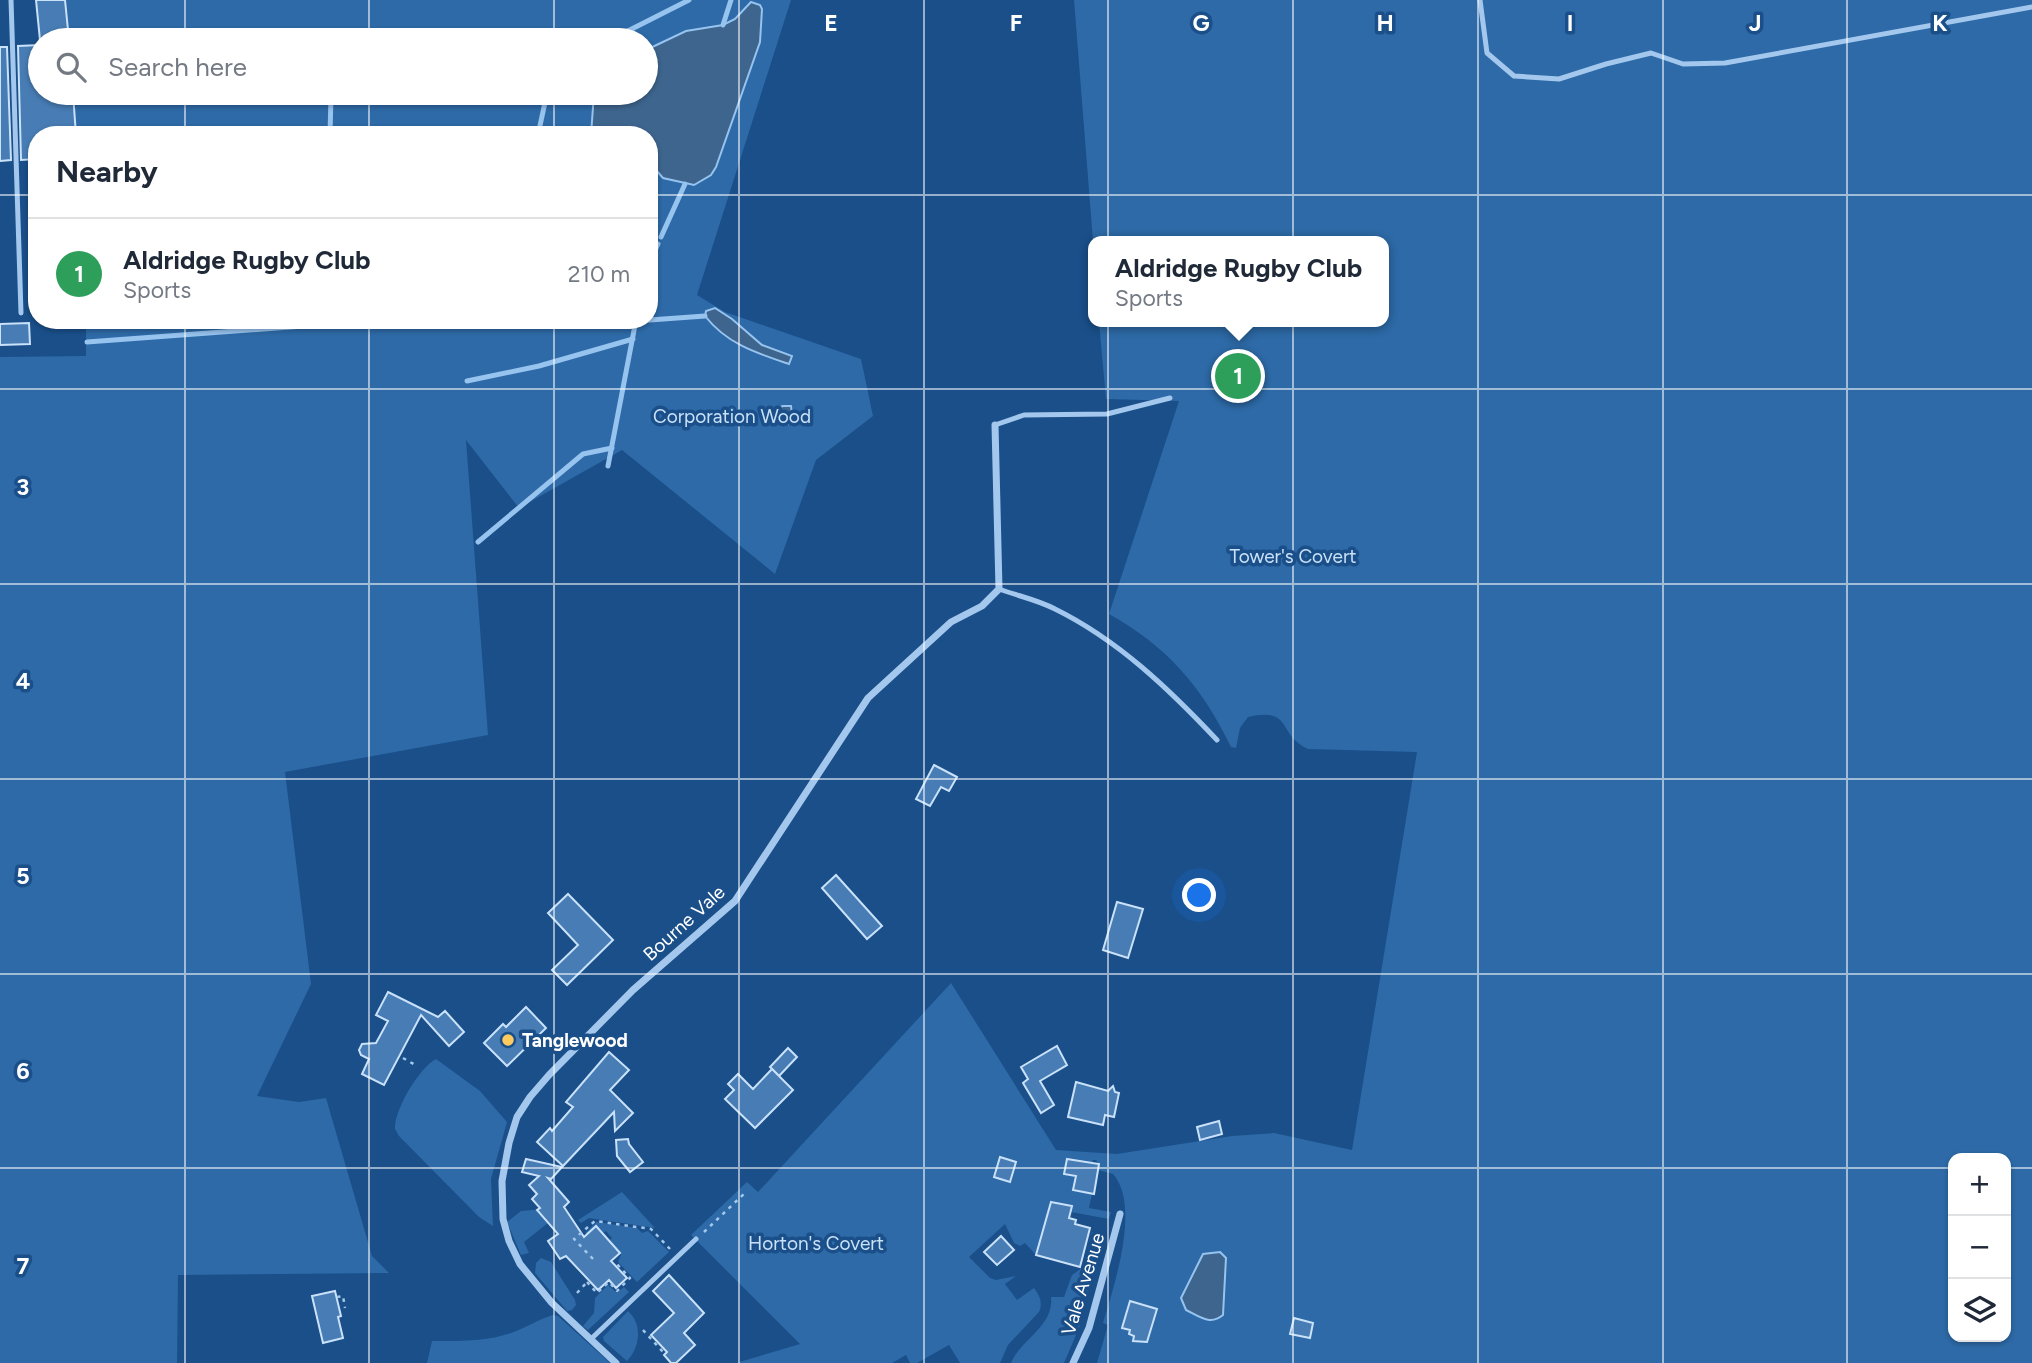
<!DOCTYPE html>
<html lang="en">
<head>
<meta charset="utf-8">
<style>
  :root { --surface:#fff; --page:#f2f2f3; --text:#1f2937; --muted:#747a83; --line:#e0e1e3; --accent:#1a73e8 }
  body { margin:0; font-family:Figtree,sans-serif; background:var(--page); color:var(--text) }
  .controls { position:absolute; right:21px; bottom:21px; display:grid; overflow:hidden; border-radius:14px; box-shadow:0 2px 5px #0004 }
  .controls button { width:63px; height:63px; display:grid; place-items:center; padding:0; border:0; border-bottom:2px solid var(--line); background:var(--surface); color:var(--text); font:35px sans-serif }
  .you { position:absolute; left:1200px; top:896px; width:24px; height:24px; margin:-18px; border:5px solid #fff; border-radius:50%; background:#1a73e8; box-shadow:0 0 0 10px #1a73e833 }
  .badge { display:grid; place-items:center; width:46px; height:46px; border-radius:50%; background:var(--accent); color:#fff; font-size:23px; font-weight:700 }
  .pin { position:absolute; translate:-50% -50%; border:4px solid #fff; box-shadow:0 2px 7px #0006 }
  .popup { position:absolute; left:1088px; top:236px; width:301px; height:91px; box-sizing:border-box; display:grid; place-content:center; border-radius:14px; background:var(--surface); filter:drop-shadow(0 2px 5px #0005); font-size:23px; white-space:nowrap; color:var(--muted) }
  .popup b { font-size:26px; color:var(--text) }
  .popup::after { content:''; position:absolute; left:50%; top:100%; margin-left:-14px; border:14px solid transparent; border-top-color:var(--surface) }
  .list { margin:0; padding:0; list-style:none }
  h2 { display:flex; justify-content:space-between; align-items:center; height:91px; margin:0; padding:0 28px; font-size:30px }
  h2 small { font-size:23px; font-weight:400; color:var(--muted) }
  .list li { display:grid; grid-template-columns:46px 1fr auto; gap:21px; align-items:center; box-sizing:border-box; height:112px; padding:0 28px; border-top:2px solid var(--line) }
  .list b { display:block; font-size:26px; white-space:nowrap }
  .list p { margin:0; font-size:23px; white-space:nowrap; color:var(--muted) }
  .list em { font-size:23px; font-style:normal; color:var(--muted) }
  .icon { flex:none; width:38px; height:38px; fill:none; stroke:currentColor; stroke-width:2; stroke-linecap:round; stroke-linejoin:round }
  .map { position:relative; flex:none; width:2032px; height:1363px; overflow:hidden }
  .search { position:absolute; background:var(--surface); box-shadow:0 2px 5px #0004; left:28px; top:28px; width:630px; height:77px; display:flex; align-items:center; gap:18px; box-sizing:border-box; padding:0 24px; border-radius:38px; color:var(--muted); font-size:26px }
  .panel { position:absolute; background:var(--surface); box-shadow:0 2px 5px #0004; left:28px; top:126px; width:630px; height:203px; border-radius:28px }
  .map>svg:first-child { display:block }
  .green { fill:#2d6aa7; fill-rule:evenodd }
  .water { fill:#3e658e; stroke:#97c3ef; stroke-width:2 }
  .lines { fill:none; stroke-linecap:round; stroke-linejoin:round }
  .stream { stroke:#97c3ef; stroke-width:5 }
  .building { fill:#477cb4; stroke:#c9e1f9; stroke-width:2 }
  .path { stroke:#a4c8ed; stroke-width:2.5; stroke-dasharray:3.5 5; stroke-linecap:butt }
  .service { stroke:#a4c8ed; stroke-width:5 }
  .minor { stroke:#a4c8ed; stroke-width:7 }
  .grid { fill:none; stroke:#fff; stroke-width:2; stroke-opacity:0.55 }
  .poi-dot { fill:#ffca60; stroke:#1a4f89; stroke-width:2.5 }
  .labels { text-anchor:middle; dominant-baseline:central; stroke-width:7; stroke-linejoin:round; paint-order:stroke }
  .park-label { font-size:19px; fill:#c9e1f9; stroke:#1a4f89 }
  .street-label { font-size:19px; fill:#fff; stroke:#1a4f89 }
  .poi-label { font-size:19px; font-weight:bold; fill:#fff; stroke:#1a4f89; text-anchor:start }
  .grid-label { font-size:23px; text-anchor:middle; font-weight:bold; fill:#fff; stroke:#1a4f89; stroke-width:7; stroke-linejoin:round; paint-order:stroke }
</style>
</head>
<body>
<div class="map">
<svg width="2032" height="1363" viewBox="0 0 2032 1363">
  <rect width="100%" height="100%" fill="#1a4f89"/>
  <!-- green -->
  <g class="green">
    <polygon points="65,0 791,0 697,295 725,312 861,359 873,416 816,460 775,574 622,450 519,508 466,440 488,735 285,772 311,984 257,1096 299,1102 326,1098 372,1256 389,1273 178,1275 177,1363 0,1363 0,357 86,356 86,320 649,320 649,135 76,135 73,93 646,93 646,40 69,40"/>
    <path d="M1074 0H2032V1363H1097L1108 1325 1103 1323C1114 1286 1141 1206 1113 1174L1098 1170 1099 1165 1096 1160H1093L1092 1163 1067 1159 1065 1174 1076 1177 1073 1190 1092 1194 1089 1208 1111 1212 1109 1219 1049 1208 1036 1255 1025 1243 1020 1246 1014 1243 1005 1224 969 1257 990 1278 996 1280 1016 1276 1005 1284 1017 1300 1034 1288C1040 1296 1043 1303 1039 1312L1008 1345 1000 1363H960L949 1345 917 1363H910L906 1355 892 1363H736L800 1344 691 1235 747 1182 758 1192 951 983 1056 1150 1117 1154 1232 1136 1274 1133 1352 1150 1417 752 1308 749C1276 734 1294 707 1248 717L1240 728 1236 748 1231 747C1202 687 1168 647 1109 614L1179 401 1106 399 1099 322H1383V241H1093ZM1953 1158H2006V1337H1953ZM1205 1253H1217L1222 1317C1207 1323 1199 1316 1186 1310Z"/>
    <path d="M436 1059 480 1091 507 1122 491 1179 493 1226 479 1217 399 1136 395 1129C394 1110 419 1068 436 1059Z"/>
    <polygon points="622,1192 655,1228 589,1218 581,1223 578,1220"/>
    <polygon points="532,1210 537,1210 548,1223 524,1242 529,1253 521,1255 507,1222 521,1211"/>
    <polygon points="597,1222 637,1228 642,1233 648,1231 669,1252 637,1282 618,1262 621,1255 609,1241 612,1238 606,1231 603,1233 585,1233"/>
    <path d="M1092 1232 1102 1234 1079 1328 1064 1363H1011C1021 1339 1054 1326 1051 1297H1064L1072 1275 1082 1268Z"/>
    <polygon points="541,1258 551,1262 575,1300 576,1305 572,1310 567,1311 535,1273 536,1263"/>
    <polygon points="608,1285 617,1293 624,1287 629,1292 588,1330 583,1326 594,1313 595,1298"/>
    <path d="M628 1311C643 1325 640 1347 627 1361L604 1341 603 1337Z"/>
    <path d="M553 1315 558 1316 610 1363H427L432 1341C458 1341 486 1342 511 1333 525 1328 539 1319 553 1315Z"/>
  </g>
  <!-- water -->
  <g class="water">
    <polygon points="751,2 760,5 762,9 760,42 716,167 711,175 694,185 663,178 649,162 649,135 591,135 594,93 646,93 646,50 686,31 723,25 735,19"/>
    <path d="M715 308 732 319 762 345 792 356 789 364C756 353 727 344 705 316L706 311Z"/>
    <path d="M783 406H791L792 415 788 424 774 421C772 413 776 408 783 406Z"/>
    <path d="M1220 1252 1226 1258 1223 1315C1210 1326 1199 1316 1186 1310L1181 1298 1203 1254Z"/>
  </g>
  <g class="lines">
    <!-- stream -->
    <g class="stream">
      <polyline points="723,25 731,0"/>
      <polyline points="610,40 689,0"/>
      <polyline points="330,135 331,96 341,93"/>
      <polyline points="538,135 547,93"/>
      <polyline points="661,237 685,184"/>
      <polyline points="649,263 658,244"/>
      <polyline points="636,321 705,316"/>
      <polyline points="469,324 516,320"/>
      <polyline points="87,342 385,320"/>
      <polyline points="467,381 539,366 633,339"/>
      <polyline points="608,466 636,320"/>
      <polyline points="478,542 583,454 612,448"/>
    </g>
  </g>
  <!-- building -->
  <g class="building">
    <polygon points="36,0 65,0 69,40 40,40"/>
    <polygon points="40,45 40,93 73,93 76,135 37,135 37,159 21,160 18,46"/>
    <polygon points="0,47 7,47 11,160 0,161"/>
    <polygon points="29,323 30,344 0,345 0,324"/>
    <polygon points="934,765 957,777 949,791 941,787 930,806 916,799"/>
    <polygon points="836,875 882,926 867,939 822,888"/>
    <polygon points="568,894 613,940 567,985 552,970 578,945 548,913"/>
    <polygon points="1117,902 1143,909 1128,958 1103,950"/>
    <polygon points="388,992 438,1017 445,1011 464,1032 449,1046 421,1015 384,1085 362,1074 369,1059 361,1055 359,1050 362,1044 376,1043 388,1021 376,1015"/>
    <polygon points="526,1007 546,1028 507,1066 484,1043 503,1024 506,1027"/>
    <polygon points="1057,1046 1067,1065 1040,1081 1054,1105 1041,1113 1023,1083 1028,1079 1021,1067"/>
    <polygon points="788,1048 797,1057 779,1076 770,1067"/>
    <polygon points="609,1052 629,1070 610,1090 633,1113 615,1131 614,1112 563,1166 537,1142 550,1128 552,1131 573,1107 566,1102"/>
    <polygon points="772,1069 793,1090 755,1128 725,1099 734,1090 728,1084 738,1074 753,1089"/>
    <polygon points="1076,1082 1108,1091 1113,1086 1115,1092 1119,1093 1114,1117 1105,1115 1103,1125 1068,1117"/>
    <polygon points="1219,1121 1222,1134 1200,1140 1197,1127"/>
    <polygon points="628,1139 629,1144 643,1162 630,1172 617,1156 616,1140"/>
    <polygon points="1000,1157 1016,1162 1010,1182 994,1177"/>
    <polygon points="526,1159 562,1167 551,1179 548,1178 569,1202 564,1207 584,1237 596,1226 620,1253 611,1261 627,1278 616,1288 609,1280 598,1290 566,1256 560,1259 548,1241 558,1234 537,1210 540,1208 532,1199 537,1194 529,1185 539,1176 522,1172"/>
    <polygon points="1067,1159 1099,1164 1094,1194 1073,1190 1076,1176 1064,1174"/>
    <polygon points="1051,1202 1072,1206 1069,1218 1076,1220 1075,1224 1090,1228 1080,1267 1036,1255"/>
    <polygon points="1001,1236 1014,1250 997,1265 984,1252"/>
    <polygon points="669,1275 704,1313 684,1333 695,1345 676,1363 671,1363 664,1355 667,1352 651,1335 674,1313 653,1291"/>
    <polygon points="335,1291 341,1316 338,1317 343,1338 323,1343 312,1296"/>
    <polygon points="1130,1301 1157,1309 1147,1342 1133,1341 1134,1336 1129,1334 1130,1330 1122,1328"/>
    <polygon points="1294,1318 1313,1323 1310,1338 1290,1334"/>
  </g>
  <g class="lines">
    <!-- path -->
    <g class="path">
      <polyline points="403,1058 417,1066"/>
      <polyline points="704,1232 746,1192"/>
      <polyline points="593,1259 574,1239 595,1221 651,1229 670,1249"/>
      <polyline points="587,1282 597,1293 609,1282 617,1291 630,1278 614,1261"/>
      <polyline points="577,1293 589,1280"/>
      <polyline points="337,1297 343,1296 345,1308"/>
      <polyline points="643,1330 663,1352 665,1350"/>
    </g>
    <!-- service -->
    <g class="service">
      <polyline points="11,0 21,313"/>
      <polyline points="1480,0 1487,53 1514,76 1559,79 1606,64 1651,53 1683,64 1725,63 2032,7"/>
      <polyline points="995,425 1024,415 1107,414 1170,398"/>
      <path d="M999 589C1018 596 1038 600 1055 609 1118 640 1169 689 1217 740"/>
      <polyline points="591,1339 696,1239"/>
    </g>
    <!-- minor -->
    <g class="minor">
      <polyline points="616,1363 552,1303 520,1264 509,1241 503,1219 502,1181 509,1143 517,1117 530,1097 549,1075 633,990 735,901 868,698 951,622 982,606 999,589 995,425"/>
      <polyline points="1073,1363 1089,1328 1120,1214"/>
    </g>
  </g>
  <!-- grid -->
  <path class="grid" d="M185 0V40M369 0V40M554 0V40M739 0V1363M924 0V1363M1108 0V1363M1293 0V1363M1478 0V1363M1663 0V1363M1847 0V1363M185 93V135M369 93V135M554 93V135M0 195H37M649 195H2032M185 320V1363M369 320V1363M554 320V1363M0 389H2032M0 584H2032M0 779H2032M0 974H2032M0 1168H1953M2006 1168H2032"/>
  <!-- markers -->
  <circle class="poi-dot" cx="508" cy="1040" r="7"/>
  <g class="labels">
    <!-- park labels -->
    <g class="park-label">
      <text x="732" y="416">Corporation Wood</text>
      <text x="1293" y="556">Tower's Covert</text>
      <text x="816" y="1243">Horton's Covert</text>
    </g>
    <!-- street labels -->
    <g class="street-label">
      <text transform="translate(684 923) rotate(-42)">Bourne Vale</text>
      <text transform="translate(1083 1284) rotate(-73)">Vale Avenue</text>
    </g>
    <!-- poi labels -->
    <g class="poi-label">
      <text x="522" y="1040">Tanglewood</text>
    </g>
  </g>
  <g class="grid-label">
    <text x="831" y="31">E</text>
    <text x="1016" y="31">F</text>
    <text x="1201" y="31">G</text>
    <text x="1385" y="31">H</text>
    <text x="1570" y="31">I</text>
    <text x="1755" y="31">J</text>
    <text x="1940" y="31">K</text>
    <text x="23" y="495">3</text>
    <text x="23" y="689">4</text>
    <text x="23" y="884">5</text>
    <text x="23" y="1079">6</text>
    <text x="23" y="1274">7</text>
  </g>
</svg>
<div class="controls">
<button>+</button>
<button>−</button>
<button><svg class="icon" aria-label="layers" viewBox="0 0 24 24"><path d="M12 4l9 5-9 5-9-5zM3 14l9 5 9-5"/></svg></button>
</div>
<div class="you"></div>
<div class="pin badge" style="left:1238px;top:376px;background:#2e9e5b">1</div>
<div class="popup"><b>Aldridge Rugby Club</b>Sports</div>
<div class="search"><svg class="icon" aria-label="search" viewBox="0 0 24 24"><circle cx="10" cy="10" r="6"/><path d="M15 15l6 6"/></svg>Search here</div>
<section class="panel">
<h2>Nearby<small></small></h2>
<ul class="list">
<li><span class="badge" style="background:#2e9e5b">1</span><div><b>Aldridge Rugby Club</b><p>Sports</p></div><em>210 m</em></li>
</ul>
</section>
</div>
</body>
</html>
